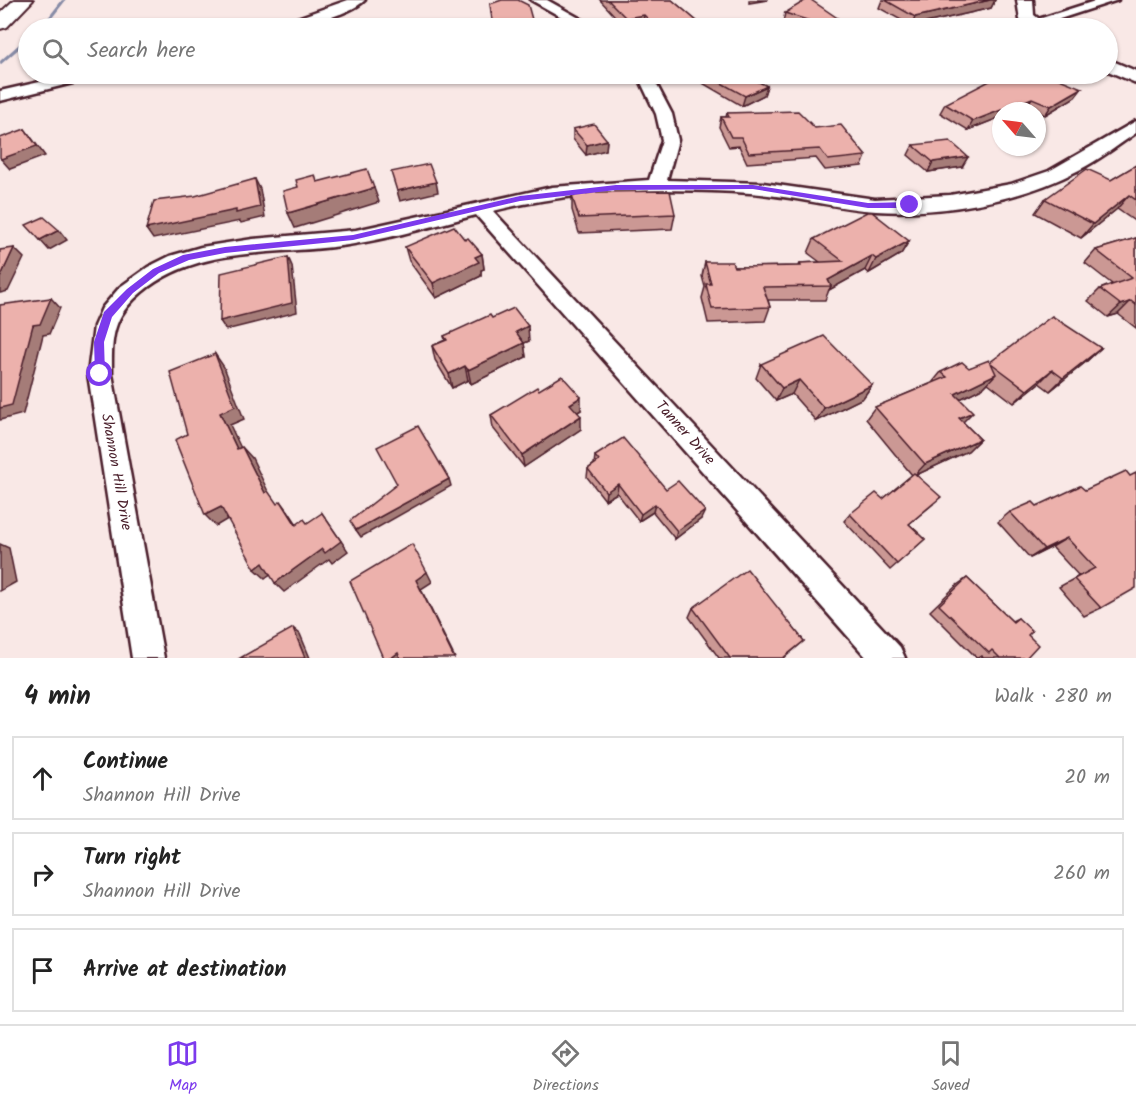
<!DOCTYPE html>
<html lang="en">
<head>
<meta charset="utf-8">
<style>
  :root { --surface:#fff; --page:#f6f6f6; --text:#222; --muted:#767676; --line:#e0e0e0; --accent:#7c3aed }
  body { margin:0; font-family:Kalam,sans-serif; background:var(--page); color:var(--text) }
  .compass { position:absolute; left:992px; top:102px; width:54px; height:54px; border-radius:50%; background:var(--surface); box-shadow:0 2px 4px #0004; rotate:298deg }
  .stop { position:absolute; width:18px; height:18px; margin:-14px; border:4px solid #7c3aed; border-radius:50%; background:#fff }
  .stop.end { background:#7c3aed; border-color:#fff; box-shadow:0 2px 6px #0008 }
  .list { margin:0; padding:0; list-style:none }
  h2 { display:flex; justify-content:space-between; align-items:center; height:78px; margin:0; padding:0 24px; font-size:26px }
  h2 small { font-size:20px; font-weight:400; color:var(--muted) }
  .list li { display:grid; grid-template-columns:39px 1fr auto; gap:18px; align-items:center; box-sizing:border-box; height:84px; margin:0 12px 12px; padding:0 12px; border:2px solid var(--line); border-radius:0px }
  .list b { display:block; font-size:22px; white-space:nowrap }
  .list p { margin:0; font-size:20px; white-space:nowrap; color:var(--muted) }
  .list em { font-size:20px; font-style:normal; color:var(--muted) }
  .icon { flex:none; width:33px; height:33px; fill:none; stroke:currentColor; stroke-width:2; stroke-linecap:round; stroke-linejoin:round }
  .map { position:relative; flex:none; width:1136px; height:658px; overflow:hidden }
  .search { position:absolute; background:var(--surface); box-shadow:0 2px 4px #0004; left:18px; right:18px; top:18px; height:66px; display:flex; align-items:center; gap:15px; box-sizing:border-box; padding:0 21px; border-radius:33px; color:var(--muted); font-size:22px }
  .sheet { height:366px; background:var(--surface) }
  nav { display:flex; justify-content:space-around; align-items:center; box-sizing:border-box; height:84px; border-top:2px solid var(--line); background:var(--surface); font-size:16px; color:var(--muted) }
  nav a { display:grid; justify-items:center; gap:3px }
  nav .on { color:var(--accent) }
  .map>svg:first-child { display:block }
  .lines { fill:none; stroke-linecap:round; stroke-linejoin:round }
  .stream { fill:#878ba6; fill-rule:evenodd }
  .minor-casing { stroke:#4a1f2b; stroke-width:5 }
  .tertiary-casing { stroke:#4a1f2b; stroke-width:5 }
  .secondary-casing { stroke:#4a1f2b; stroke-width:4 }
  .minor { fill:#fff; fill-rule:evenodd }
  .tertiary { fill:#fff; fill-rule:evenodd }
  .secondary { fill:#fff; fill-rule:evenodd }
  .wall { fill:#cb9894; stroke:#4a1f2b; stroke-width:1.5 }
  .shaded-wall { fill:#a57c78; stroke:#4a1f2b; stroke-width:1.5 }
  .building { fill:#ecb1ac; stroke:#4a1f2b; stroke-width:1.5 }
  .route { fill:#7c3aed }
  .labels { text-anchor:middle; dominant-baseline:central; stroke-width:4.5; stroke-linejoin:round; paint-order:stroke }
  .street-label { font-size:15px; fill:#4a1f2b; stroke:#fff }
</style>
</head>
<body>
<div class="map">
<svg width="1136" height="658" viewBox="0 0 1136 658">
  <rect width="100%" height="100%" fill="#f9e8e6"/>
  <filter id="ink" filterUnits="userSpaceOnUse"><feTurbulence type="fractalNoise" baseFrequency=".0167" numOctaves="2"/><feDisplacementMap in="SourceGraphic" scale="12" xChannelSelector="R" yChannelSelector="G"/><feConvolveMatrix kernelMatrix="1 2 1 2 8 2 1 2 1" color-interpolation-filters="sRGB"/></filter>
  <g filter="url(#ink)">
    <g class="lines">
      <!-- stream -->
      <g class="stream">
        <polygon points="62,0 66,0 44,28 40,28"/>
        <polygon points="26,38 28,38 28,41 0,65 0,61"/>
      </g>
      <!-- minor casing -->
      <g class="minor-casing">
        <g id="minor">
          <path d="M348 0H365C349 16 291 30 269 28Z"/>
          <polygon points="531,0 547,0 597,28 581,28"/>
          <polygon points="1098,0 1118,0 1038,26 1028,26 1026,23"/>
          <polygon points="75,74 99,74 97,77 0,101 0,91"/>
          <path d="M637 74H651L672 114 678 140 667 180 763 183 875 199 950 195 1011 184 1049 171 1136 121V133C1117 146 1099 160 1079 170 1020 201 942 215 876 211 834 208 793 196 750 193 665 187 576 190 493 211L900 647 905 658H867L476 215C429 227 382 241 333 247 267 255 196 247 142 292 131 301 122 311 117 324 111 340 112 357 112 374L164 658H132L88 374 94 326 102 308 120 287 148 267 170 256 201 247 253 239 356 230 552 187 649 180 662 140 656 114Z"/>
        </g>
      </g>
      <!-- tertiary casing -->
      <g class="tertiary-casing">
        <g id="tertiary">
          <polygon points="1017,0 1033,0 1034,15 1051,28 1033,28 1020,20"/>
          <polygon points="1108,59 1136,71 1136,83 1108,71"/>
        </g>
      </g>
      <!-- secondary casing -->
      <g class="secondary-casing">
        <polygon id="secondary" points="14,0 33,0 7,27 0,29 0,13"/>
      </g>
      <!-- minor -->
      <use href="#minor" class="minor"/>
      <!-- tertiary -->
      <use href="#tertiary" class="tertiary"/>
      <!-- secondary -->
      <use href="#secondary" class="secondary"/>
    </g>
    <!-- wall -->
    <g class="wall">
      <polygon points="600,0 672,0 698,22 714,28 648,28 643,24 625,27"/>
      <polygon points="882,0 995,0 991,8 912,26 879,8"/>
      <polygon points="490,4 533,23 533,28 493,28"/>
      <polygon points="785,13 852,28 802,28 783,22"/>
      <polygon points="687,74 743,74 767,86 764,95 742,106"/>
      <polygon points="1082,88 1075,97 1045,115 1026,107 968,130 940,113 945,104"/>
      <polygon points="727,113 815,128 866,156 862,166 825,170 816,158 747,163 739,146 729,147 719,127 721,117 726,117"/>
      <polygon points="573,129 607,140 606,150 586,155 573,139"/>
      <polygon points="913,145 962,167 928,172 908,155"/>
      <polygon points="1136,165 1136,222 1117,209 1081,238 1035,213 1045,199 1111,180"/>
      <polygon points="572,196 675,214 672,229 579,233 572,210"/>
      <polygon points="1136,238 1136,328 1118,314 1108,317 1088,301 1100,289 1112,284 1085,263 1096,250"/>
      <polygon points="814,239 909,241 901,254 869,273 865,270 829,290 825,300 768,300 770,307 765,321 708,323 702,298 705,287 702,276 705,262 734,267 799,266 800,263 820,262 808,253"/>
      <polygon points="405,247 482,254 484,269 481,270 481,276 436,298 409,261"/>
      <polygon points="492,318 529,341 524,343 526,357 471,384 468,380 452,388 435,360 432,346 445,340 444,336"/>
      <polygon points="1101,348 1087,361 1050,391 1039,383 1014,403 988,383 984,387 960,399 963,422 980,439 968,451 916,475 933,504 909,524 925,539 890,570 844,521 850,514 883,499 912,475 866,419 875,407 932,383 941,372 969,368 990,362"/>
      <polygon points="761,364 872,385 863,398 816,421 792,394 776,401 756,378"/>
      <polygon points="539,390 581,410 578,412 581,429 524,467 493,428 491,415"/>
      <polygon points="595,456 666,489 701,519 675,539 653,512 639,521 617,493 605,500 587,477 588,469 594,464"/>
      <polygon points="1085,490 1101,608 1084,616 1059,587 1079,576 1052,547 1030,558 998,522 1010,512 1037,506"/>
      <polygon points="967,578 1012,621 1018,618 1028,635 1026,658 983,658 982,656 977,658 930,611 957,585"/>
      <polygon points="693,608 804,641 784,658 719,658 689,617"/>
    </g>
    <!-- shaded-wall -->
    <g class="shaded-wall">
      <polygon points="749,0 768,0 749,3"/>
      <polygon points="990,0 995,0 991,8 912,26 915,17"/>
      <polygon points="644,15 643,24 625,27 626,18"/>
      <polygon points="767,86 764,95 742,106 745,96"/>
      <polygon points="1082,88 1075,97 1045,115 1051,106"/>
      <polygon points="1032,98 1026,107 1015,111 1001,111 1001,117 968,130 973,121"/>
      <polygon points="25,129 45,156 10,169 1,159"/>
      <polygon points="607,140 606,150 586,155 587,145"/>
      <polygon points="968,157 962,167 928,172 933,162"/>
      <polygon points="255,179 260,189 265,217 241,223 240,221 153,239 146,229"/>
      <polygon points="436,182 438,192 400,201 397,191"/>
      <polygon points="374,188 379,202 295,228 288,213"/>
      <polygon points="1129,195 1117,209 1081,238 1093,224"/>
      <polygon points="59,230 67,240 49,250 40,240"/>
      <polygon points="909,241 901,254 869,273 876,259"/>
      <polygon points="14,248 24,258 8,291 0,293 0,278"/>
      <polygon points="482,254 484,269 481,270 481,276 436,298 433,283 475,257"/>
      <polygon points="872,256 865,270 829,290 831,286 828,280"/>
      <polygon points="288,257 292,266 297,312 226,330 220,321"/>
      <polygon points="51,298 60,308 49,334 43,335 23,414 0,420 0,408 33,325"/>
      <polygon points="1131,301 1118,314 1108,317 1121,305"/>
      <polygon points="528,326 529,341 518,346 516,332"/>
      <polygon points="524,343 526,357 471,384 468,370"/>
      <polygon points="1101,348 1087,361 1050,391 1063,378"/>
      <polygon points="215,354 224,367 244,419 230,425 247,461 237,449 220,413"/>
      <polygon points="465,366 468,380 452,388 449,374"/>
      <polygon points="1052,370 1039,383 1014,403 1027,390"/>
      <polygon points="996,374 984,387 944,407 955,394"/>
      <polygon points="799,380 792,394 776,401 782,388"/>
      <polygon points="872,385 863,398 816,421 824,408"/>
      <polygon points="581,397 581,410 570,417 570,404"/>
      <polygon points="973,412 961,424 959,418"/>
      <polygon points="581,416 581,429 524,467 522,455"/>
      <polygon points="980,439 968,451 914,476 925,464"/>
      <polygon points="242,447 252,458 274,504 265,493"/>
      <polygon points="449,479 451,486 361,537 356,530"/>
      <polygon points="618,484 617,493 605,500 606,492"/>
      <polygon points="281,501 289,512 304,535 296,525"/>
      <polygon points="655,504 653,512 639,521 641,514"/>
      <polygon points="221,507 231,517 216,526 205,515"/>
      <polygon points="705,511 701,519 675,539 677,531"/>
      <polygon points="322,513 348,551 332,563 329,559 284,592 275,583 322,549"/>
      <polygon points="1067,538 1052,547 1030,558 1044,549"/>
      <polygon points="0,544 9,548 16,582 0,591"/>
      <polygon points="263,563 273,572 265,578 255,569"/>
      <polygon points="427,572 432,582 421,589 455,658 416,580"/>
      <polygon points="293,628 300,634 310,658 305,658"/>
      <polygon points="398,653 402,658 391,658"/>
    </g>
    <!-- building -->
    <g class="building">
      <polygon points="502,0 518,0 528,5 533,23 494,26 490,4"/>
      <polygon points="608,0 672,0 698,22 708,23 714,28 657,28 644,15 626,18"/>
      <polygon points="806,0 811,0 852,28 832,28 785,13"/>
      <polygon points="885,0 990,0 915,17"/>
      <polygon points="860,21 881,28 859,28 857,27"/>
      <polygon points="705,74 743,74 767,86 745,96"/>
      <polygon points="1003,74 1047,74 1082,88 1051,106 1032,98 973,121 945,104"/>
      <polygon points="798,111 815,128 841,125 866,156 828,160 820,149 749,153 741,137 731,137 721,117 729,117 727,113"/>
      <polygon points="594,124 607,140 587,145 573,129"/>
      <polygon points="25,129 37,146 1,159 0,157 0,138"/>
      <polygon points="950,141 968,157 933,162 913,145"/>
      <polygon points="429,164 436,182 397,191 391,172"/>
      <polygon points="1136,165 1136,200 1129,195 1093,224 1045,199 1087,169 1111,180"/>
      <polygon points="367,169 374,188 288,213 283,191 298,187 296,180 315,175 317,182"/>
      <polygon points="255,179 260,207 236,213 236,210 146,229 154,201 195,196"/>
      <polygon points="670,191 675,214 579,218 572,196 595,192"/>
      <polygon points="867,212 872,212 909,241 876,259 872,256 828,280 831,286 763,287 770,307 712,309 706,284 711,284 705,262 732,262 734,267 801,266 800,263 843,261 814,239"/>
      <polygon points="44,217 59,230 40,240 26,225"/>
      <polygon points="454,226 465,240 468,238 482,254 475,257 479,262 433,283 405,247"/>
      <polygon points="1136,238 1136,305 1131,301 1121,305 1100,289 1132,278 1096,250"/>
      <polygon points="14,248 0,278 0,250"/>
      <polygon points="288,257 292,303 220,321 221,273"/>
      <polygon points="51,298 40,324 33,325 12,405 0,408 0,305"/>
      <polygon points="514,308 528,326 516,332 524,343 468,370 465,366 449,374 432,346 447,340 444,336 490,315 492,318"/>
      <polygon points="1052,316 1101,348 1063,378 1052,370 1027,390 991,363 996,374 955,394 973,412 959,418 980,439 925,464 875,407 947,377 941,372 962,362 969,368 989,360 990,362"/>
      <polygon points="824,336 872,385 824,408 799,380 782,388 761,364"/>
      <polygon points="215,354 235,406 220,413 237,449 242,447 265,493 268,491 277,504 281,501 296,525 304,519 307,523 322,513 341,541 325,553 322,549 275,583 263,563 255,569 221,507 205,515 175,440 187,434 170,372"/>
      <polygon points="562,376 581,397 570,404 581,416 522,455 491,415 537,387 539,390"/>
      <polygon points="418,426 449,479 356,530 350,521 397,484 377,447"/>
      <polygon points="623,438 666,489 678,481 705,511 677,531 655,504 641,514 618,484 606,492 588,469 599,461 595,456"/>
      <polygon points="1126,471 1130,476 1136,473 1136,588 1101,608 1074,579 1095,568 1067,538 1044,549 1010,512 1033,502 1037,506 1080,486 1085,490"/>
      <polygon points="914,473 941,497 909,524 925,539 897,564 850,514 876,493 883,499"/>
      <polygon points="412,544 427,572 416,580 454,658 400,658 398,653 391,658 383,658 350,581"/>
      <polygon points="747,569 804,641 783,658 730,658 693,608"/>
      <polygon points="967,578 1013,622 1018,618 1032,631 1028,635 1038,645 1026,658 1000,658 992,650 989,653 939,605"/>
      <polygon points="293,628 305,658 240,658"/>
    </g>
  </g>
  <!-- route -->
  <polygon class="route" points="616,185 753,185 868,203 910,202 914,205 910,208 868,208 753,189 616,190 520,201 353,240 225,253 189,260 159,273 133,293 112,317 104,342 105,374 100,379 95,374 94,342 104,312 127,289 153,269 183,255 225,247 353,235 520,196"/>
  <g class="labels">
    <!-- street labels -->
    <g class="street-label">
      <text transform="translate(685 433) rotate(48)">Tanner Drive</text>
      <text transform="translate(116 472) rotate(80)">Shannon Hill Drive</text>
    </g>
  </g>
</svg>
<svg class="compass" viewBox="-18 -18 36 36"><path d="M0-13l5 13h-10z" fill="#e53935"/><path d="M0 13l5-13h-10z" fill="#767676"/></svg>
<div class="stop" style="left:100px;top:374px"></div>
<div class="stop end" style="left:910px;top:205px"></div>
<div class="search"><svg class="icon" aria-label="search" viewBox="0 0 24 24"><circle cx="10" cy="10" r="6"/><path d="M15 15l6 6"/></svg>Search here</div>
</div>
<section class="sheet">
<h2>4 min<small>Walk · 280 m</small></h2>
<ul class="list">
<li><svg class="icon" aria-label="ahead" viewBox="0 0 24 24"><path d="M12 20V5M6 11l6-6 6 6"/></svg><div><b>Continue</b><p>Shannon Hill Drive</p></div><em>20 m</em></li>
<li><svg class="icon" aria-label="right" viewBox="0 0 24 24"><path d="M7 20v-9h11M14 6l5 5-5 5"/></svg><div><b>Turn right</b><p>Shannon Hill Drive</p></div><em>260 m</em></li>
<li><svg class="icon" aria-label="arrive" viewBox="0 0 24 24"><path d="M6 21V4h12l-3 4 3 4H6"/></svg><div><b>Arrive at destination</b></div></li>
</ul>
</section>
<nav>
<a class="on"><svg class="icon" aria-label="map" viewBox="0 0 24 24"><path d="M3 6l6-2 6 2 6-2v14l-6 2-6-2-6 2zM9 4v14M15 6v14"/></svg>Map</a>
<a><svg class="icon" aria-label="directions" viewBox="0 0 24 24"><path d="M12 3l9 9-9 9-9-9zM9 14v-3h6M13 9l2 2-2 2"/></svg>Directions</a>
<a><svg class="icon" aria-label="saved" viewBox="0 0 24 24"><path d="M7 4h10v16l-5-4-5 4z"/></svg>Saved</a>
</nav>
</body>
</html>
